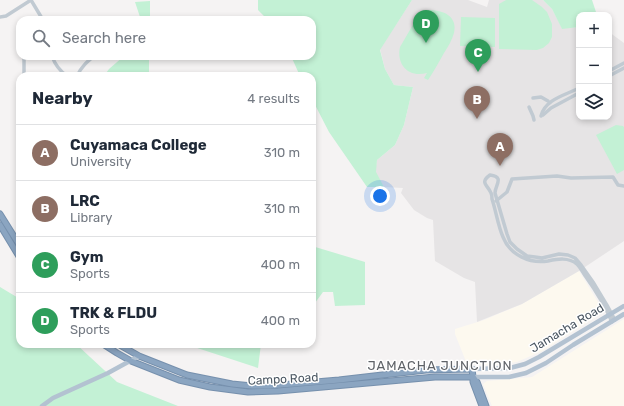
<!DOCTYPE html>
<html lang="en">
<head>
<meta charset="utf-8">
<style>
  :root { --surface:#fff; --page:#f2f2f3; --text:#1f2937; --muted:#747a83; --line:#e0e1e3; --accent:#1a73e8 }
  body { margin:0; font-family:Rubik,sans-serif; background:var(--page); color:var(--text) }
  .controls { position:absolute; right:12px; top:12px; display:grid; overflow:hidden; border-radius:8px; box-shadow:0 2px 6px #0003 }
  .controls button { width:36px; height:36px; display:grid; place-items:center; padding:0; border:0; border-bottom:1px solid var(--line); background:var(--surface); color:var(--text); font:20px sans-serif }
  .you { position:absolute; left:380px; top:196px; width:14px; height:14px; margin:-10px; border:3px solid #fff; border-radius:50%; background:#1a73e8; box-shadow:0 0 0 6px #1a73e833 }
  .badge { display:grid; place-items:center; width:26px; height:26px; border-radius:50%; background:var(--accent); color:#fff; font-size:13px; font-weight:700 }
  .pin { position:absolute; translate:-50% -33px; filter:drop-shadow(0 1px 2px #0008) }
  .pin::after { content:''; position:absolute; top:21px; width:14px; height:12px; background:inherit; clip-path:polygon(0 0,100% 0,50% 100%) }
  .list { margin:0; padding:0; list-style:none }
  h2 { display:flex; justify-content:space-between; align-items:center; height:52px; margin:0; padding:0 16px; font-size:17px }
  h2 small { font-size:13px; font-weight:400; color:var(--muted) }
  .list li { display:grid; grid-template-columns:26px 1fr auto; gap:12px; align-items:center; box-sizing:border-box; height:56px; padding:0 16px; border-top:1px solid var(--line) }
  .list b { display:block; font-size:15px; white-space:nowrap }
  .list p { margin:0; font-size:13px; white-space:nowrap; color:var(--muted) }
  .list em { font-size:13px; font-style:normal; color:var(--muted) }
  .icon { flex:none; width:22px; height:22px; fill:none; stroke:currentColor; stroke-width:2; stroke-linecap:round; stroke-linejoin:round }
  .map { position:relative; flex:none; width:624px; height:406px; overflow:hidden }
  .search { position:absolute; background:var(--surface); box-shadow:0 2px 6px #0003; left:16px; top:16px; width:300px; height:44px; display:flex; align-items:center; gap:10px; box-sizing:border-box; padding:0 14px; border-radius:12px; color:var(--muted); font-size:15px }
  .panel { position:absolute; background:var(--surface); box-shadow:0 2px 6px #0003; left:16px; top:72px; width:300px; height:276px; border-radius:12px }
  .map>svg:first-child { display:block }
  .commercial { fill:#fdf9ef }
  .education { fill:#e6e4e5 }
  .green { fill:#c3f1d5 }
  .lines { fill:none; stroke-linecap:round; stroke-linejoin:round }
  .highway-casing { stroke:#7690ad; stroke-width:7 }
  .minor { stroke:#c1cad2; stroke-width:3.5 }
  .major { stroke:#b3c2d1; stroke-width:4.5 }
  .highway { stroke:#8ba5c1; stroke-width:5 }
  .labels { text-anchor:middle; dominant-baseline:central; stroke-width:3; stroke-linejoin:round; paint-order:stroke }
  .street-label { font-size:12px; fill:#4a5661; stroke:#fff }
  .neighbourhood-label { font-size:13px; letter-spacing:1px; fill:#5f6368; stroke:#fff }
</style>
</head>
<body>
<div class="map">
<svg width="624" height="406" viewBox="0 0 624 406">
  <rect width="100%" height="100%" fill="#f5f3f3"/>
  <!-- commercial -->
  <g class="commercial">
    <polygon points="579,271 604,312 542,351 517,362 496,365 467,364 455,334 455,329 484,320 522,304"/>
    <polygon points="624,319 624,406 492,406 483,384 487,381 532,377"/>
  </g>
  <!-- education -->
  <polygon class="education" points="412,0 468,0 487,7 489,0 543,0 552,9 562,28 579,27 579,117 609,117 609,32 624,43 624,241 579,271 522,304 477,322 475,282 464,278 435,261 433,220 427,218 414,210 401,193 403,188 384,187 375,172 377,160 395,145 404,125 413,87 394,85 385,69 380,49"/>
  <!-- green -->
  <g class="green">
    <polygon points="258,0 412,0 380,50 385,69 394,85 413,87 404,125 395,145 377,160 376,172 384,187 367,187 329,132 312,99 312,76 300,76 291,56 312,56 312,20 268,20 258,10"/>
    <polygon points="506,0 532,0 542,7 547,12 552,24 552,37 549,43 543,48 537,50 499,49 499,4"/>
    <polygon points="543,0 592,0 597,15 579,15 579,27 562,29 552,9"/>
    <polygon points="150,1 150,20 141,20 135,2"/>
    <path d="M429 10C443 10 458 16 454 33 452 40 448 47 444 53 439 62 434 71 428 80L424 78 427 73C409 78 396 65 400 47L418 16 424 12Z"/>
    <polygon points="461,17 495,18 495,47 460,46"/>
    <polygon points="124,56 149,56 149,76 104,76 109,69"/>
    <polygon points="616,125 623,126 624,127 624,170 617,174 596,135"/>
    <polygon points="312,246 365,262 365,305 335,306 333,292 323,292 312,307"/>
    <polygon points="0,287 20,299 20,344 76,344 117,382 178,406 0,406"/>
    <polygon points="185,344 261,344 258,368"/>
  </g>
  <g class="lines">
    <!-- highway casing -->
    <g class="highway-casing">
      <g id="highway">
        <polyline points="0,214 20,246"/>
        <polyline points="0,225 20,258"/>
        <polyline points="103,344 117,353 131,361 179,380 210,387 248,392 278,391 435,377 473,377 477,382 486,406"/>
        <polyline points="118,344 139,356 187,375 232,384 252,386 269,386 339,380 426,370 472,369 473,377 473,382 482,406"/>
      </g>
    </g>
    <!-- minor -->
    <g class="minor">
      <polyline points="31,0 43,20"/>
      <polyline points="0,17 6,16 31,0"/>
      <path d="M52 56C55 65 60 71 67 76"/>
      <polyline points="609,71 624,63"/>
      <polyline points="24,76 24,58 25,56"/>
      <path d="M77 76C81 67 87 62 94 56"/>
      <polyline points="609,76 624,68"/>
      <polyline points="533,98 541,97 548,101"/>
      <polyline points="529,107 533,116 534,120"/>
      <polyline points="543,115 551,108 579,93"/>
      <path d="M541 116C545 99 566 95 579 88"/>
      <polyline points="496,201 507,192 512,179 557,176 571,178 613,177 618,185 624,186"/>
      <path d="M612 322C605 306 596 291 586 277 583 273 581 268 577 264 568 257 558 259 548 261 530 264 510 255 503 237 498 226 496 211 492 199 492 197 492 195 491 193 488 185 479 183 490 175 505 177 495 185 495 193L507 234 510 242 517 249 527 256 535 257 542 258 559 254 568 255 575 258 581 265 593 282 608 307 615 320"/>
    </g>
    <!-- major -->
    <g class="major">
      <polyline points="472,369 510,368 525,364 539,357 624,306"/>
      <polyline points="473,377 509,377 526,373 546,363 573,345 624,314"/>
      <polyline points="42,406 53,398 108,373 139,356"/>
    </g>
    <!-- highway -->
    <use href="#highway" class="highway"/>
  </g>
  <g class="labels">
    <!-- street labels -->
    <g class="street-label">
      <text transform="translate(567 328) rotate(-31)">Jamacha Road</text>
      <text transform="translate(283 379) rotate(-3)">Campo Road</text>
    </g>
    <!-- neighbourhood labels -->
    <g class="neighbourhood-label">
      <text x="440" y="365">JAMACHA JUNCTION</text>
    </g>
  </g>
</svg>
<div class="controls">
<button>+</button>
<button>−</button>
<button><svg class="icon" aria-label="layers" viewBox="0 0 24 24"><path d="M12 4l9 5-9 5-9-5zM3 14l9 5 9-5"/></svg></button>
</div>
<div class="you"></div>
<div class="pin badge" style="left:500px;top:166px;background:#8d6e63">A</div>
<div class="pin badge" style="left:477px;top:119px;background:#8d6e63">B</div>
<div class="pin badge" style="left:478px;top:72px;background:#2e9e5b">C</div>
<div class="pin badge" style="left:426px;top:43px;background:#2e9e5b">D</div>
<div class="search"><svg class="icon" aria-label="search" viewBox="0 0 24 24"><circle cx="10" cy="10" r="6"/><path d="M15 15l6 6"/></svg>Search here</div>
<section class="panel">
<h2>Nearby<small>4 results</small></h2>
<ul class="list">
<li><span class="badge" style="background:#8d6e63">A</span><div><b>Cuyamaca College</b><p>University</p></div><em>310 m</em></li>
<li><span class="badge" style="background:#8d6e63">B</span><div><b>LRC</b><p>Library</p></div><em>310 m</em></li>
<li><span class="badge" style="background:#2e9e5b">C</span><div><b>Gym</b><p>Sports</p></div><em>400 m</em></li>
<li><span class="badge" style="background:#2e9e5b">D</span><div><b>TRK &amp; FLDU</b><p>Sports</p></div><em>400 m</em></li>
</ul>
</section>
</div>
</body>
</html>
